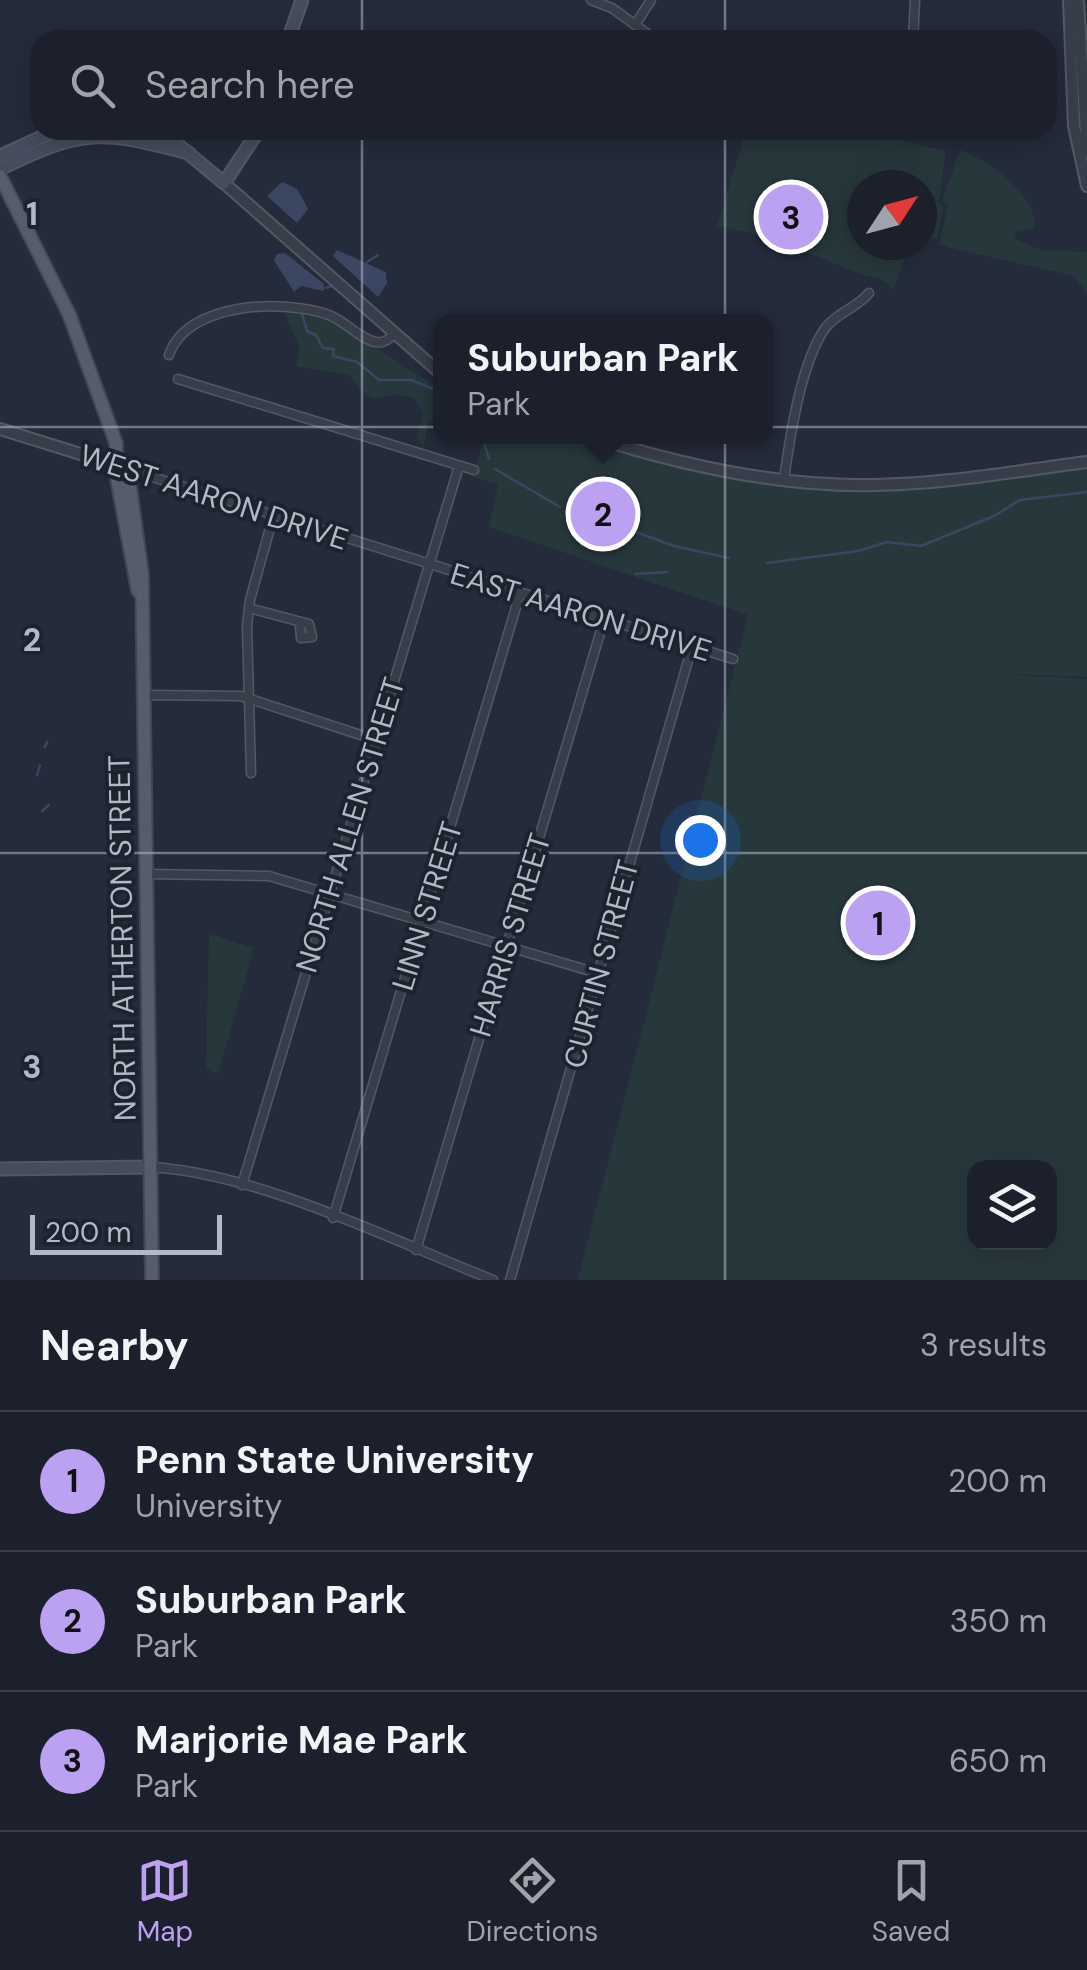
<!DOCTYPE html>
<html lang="en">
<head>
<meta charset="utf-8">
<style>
  :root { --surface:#1b202c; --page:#282d38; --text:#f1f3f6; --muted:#a0a3a9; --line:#393e48; --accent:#bca0f2 }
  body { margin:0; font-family:"DM Sans",sans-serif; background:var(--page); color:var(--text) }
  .controls { position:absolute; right:30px; bottom:30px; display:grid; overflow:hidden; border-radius:20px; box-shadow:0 5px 25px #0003 }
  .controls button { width:90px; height:90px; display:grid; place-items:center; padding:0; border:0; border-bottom:2px solid var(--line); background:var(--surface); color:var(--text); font:50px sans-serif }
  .compass { position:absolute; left:847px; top:170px; width:90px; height:90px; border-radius:50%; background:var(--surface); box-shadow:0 5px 25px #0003; rotate:54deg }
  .scale { position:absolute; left:30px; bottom:25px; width:192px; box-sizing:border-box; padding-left:10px; border:5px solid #b3b8c6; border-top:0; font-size:28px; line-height:35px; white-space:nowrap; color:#b3b8c6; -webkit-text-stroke:8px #1d222f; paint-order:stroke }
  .you { position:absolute; left:700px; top:840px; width:35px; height:35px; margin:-25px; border:8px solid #fff; border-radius:50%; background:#1a73e8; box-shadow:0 0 0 15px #1a73e833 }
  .badge { display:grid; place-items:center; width:65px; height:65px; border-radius:50%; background:var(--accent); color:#111; font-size:32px; font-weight:700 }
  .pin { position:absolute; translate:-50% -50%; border:5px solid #fff; box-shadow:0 2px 10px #0006 }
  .popup { position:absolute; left:433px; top:314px; width:340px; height:130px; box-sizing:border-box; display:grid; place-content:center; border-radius:20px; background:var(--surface); filter:drop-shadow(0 2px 8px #0005); font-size:32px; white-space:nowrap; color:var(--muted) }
  .popup b { font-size:38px; color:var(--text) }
  .popup::after { content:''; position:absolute; left:50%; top:100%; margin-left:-20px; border:20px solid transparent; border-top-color:var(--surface) }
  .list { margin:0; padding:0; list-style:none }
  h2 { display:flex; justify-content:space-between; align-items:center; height:130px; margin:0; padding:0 40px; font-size:42px }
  h2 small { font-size:32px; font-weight:400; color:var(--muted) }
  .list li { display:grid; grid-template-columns:65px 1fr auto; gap:30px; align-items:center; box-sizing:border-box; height:140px; padding:0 40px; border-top:2px solid var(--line) }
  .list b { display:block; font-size:38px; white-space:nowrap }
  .list p { margin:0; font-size:32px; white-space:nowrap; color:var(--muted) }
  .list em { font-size:32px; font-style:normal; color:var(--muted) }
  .icon { flex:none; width:55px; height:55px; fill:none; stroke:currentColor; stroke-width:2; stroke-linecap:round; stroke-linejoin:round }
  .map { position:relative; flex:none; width:1087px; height:1280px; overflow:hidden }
  .search { position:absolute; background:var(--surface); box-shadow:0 5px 25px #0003; left:30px; right:30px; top:30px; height:110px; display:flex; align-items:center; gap:25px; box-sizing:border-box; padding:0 35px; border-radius:30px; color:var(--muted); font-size:38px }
  .sheet { height:550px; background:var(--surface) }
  nav { display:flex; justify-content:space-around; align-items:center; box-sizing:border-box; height:140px; border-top:2px solid var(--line); background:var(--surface); font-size:28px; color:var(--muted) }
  nav a { display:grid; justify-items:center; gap:5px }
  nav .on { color:var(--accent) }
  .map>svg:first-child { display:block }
  .green { fill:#27383c; fill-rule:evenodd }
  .water { fill:#3a4662 }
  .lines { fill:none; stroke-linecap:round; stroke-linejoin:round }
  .stream { stroke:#3a4662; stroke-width:2.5 }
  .minor-casing { stroke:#535865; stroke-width:11 }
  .tertiary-casing { stroke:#535865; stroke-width:14 }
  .secondary-casing { stroke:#535865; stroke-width:15 }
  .primary-casing { stroke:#414653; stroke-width:16 }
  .minor { stroke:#383d4a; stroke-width:8 }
  .tertiary { stroke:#383d4a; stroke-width:10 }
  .secondary { stroke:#464c5d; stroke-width:11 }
  .primary { stroke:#565c6a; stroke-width:12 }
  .grid { fill:none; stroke:#b3b8c6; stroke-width:2.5; stroke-opacity:0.55 }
  .labels { text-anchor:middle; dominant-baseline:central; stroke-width:8; stroke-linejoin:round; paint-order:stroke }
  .street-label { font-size:30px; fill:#b3b8c6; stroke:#1d222f }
  .grid-label { font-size:32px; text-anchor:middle; font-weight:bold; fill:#b3b8c6; stroke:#1d222f; stroke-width:8; stroke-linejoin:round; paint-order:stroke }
</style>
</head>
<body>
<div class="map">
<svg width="1087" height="1280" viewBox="0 0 1087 1280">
  <rect width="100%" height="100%" fill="#242b3a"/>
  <!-- green -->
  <g class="green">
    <path d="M746 130H859L946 151 939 202 944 207 937 239 922 237V185H862V245H909L894 289C876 273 872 279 852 271 806 252 767 234 717 226Z"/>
    <path d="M960 150C987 159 1037 194 1035 228L1016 232 1014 239 1041 250 1087 252V294L1074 276 939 245 948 205 942 201Z"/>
    <path d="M283 311 332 320 440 389V416L429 421 423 448 417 438 423 413 414 398C374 386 379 417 350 375L296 366 300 348Z"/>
    <path d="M496 436 563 437 656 462 876 485 1087 460V677L981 673 1087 679V1280H578L748 615 489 527 498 484 472 477 484 438 503 443ZM974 1168H1050V1242H974Z"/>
    <polygon points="209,934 254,948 218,1074 206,1069"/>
  </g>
  <!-- water -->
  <g class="water">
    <polygon points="282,182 297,189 308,209 297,223 267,196"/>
    <polygon points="337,250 386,272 387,283 378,297 333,256"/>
    <polygon points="285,253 324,284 324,291 301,286 294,292 274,260 277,254"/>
  </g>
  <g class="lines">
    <!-- stream -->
    <g class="stream">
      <polyline points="367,262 378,255"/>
      <polyline points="326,288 331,286"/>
      <polyline points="302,314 307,331 316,335 323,348 334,349 333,356 357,362 379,380 411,380 436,390"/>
      <polyline points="482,436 489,459"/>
      <polyline points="495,469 560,507"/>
      <polyline points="614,524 674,546 729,558"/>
      <polyline points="767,563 858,551 887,542 921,546 994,516 1020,500 1087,492"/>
      <polyline points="636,574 667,572"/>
      <polyline points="45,747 47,742"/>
      <polyline points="37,775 40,765"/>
      <polyline points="42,811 49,805"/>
    </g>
    <!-- minor casing -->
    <g class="minor-casing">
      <g id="minor">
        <polyline points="591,0 612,8 656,40"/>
        <polyline points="635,25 651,0"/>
        <polyline points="913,40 915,0"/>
        <path d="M169 355C187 301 286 299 329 315 345 321 360 339 376 342 385 344 390 338 395 332"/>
        <polyline points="178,379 474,470"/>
        <polyline points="124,468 733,659"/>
        <path d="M784 479C790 437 801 361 826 327 838 312 857 308 869 293"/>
        <polyline points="249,608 309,624 312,637 301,638 300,625"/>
        <polyline points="143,695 241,696 376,740"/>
        <polyline points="251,773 247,626 250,600 273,517"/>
        <polyline points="146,874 269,876 597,973"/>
        <path d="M150 1167C258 1173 392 1240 493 1280"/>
        <polyline points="242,1185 459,466"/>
        <polyline points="333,1218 520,594"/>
        <polyline points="416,1250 604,620"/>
        <polyline points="510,1280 692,647"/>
      </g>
    </g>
    <!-- tertiary casing -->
    <g class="tertiary-casing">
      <g id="tertiary">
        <polyline points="1069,0 1074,126 1087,186"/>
        <polyline points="1078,0 1087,152"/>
        <polyline points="224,183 440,373"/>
        <polyline points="0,429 119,466"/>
        <path d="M590 436C680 465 780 487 875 485 946 484 1017 471 1087 462"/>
      </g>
    </g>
    <!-- secondary casing -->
    <g class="secondary-casing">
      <g id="secondary">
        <polyline points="288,40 302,0"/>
        <polyline points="140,130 177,144 224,183 259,130"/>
        <polyline points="0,156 57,130"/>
        <path d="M0 169C84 128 100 130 189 153"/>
        <polyline points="0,1169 150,1167"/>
      </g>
    </g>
    <!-- primary casing -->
    <g class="primary-casing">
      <g id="primary">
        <polyline points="0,176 69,314 116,443 117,479 138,591"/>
        <polyline points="119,466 129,480 142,574 152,1280"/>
      </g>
    </g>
    <!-- minor -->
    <use href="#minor" class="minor"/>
    <!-- tertiary -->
    <use href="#tertiary" class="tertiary"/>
    <!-- secondary -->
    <use href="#secondary" class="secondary"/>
    <!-- primary -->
    <use href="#primary" class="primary"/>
  </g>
  <!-- grid -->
  <path class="grid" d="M362 0V40M725 0V40M362 130V1280M725 130V1280M0 427H1087M0 853H1087"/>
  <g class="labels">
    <!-- street labels -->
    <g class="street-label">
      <text transform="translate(214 497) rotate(18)">WEST AARON DRIVE</text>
      <text transform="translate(581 612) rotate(17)">EAST AARON DRIVE</text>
      <text transform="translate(350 825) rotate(-73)">NORTH ALLEN STREET</text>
      <text transform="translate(427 906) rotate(-73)">LINN STREET</text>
      <text transform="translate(510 935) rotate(-73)">HARRIS STREET</text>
      <text transform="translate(122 938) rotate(-91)">NORTH ATHERTON STREET</text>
      <text transform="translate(601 964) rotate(-75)">CURTIN STREET</text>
    </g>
  </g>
  <g class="grid-label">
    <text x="32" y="225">1</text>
    <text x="32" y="651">2</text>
    <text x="32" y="1078">3</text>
  </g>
</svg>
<div class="controls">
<button><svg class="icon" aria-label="layers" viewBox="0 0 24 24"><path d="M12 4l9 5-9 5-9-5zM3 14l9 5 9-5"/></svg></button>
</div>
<svg class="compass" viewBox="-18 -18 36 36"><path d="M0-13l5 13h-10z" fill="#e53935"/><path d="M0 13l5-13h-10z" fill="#a0a3a9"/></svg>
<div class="scale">200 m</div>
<div class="you"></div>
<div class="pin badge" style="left:878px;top:923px">1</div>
<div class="pin badge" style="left:603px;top:514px">2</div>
<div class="popup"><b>Suburban Park</b>Park</div>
<div class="pin badge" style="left:791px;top:217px">3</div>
<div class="search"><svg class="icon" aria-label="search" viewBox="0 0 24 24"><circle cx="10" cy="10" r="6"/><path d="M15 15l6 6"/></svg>Search here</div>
</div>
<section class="sheet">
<h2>Nearby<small>3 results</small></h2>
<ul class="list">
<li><span class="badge">1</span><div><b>Penn State University</b><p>University</p></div><em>200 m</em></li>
<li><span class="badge">2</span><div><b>Suburban Park</b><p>Park</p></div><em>350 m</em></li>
<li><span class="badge">3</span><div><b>Marjorie Mae Park</b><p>Park</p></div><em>650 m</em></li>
</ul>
</section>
<nav>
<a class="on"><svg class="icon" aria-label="map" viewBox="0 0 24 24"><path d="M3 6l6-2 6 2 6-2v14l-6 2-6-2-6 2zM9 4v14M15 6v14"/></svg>Map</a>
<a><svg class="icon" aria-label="directions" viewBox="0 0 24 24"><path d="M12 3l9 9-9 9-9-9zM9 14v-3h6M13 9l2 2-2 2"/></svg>Directions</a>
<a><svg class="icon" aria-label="saved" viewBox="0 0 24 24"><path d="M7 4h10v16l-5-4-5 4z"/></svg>Saved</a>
</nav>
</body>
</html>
